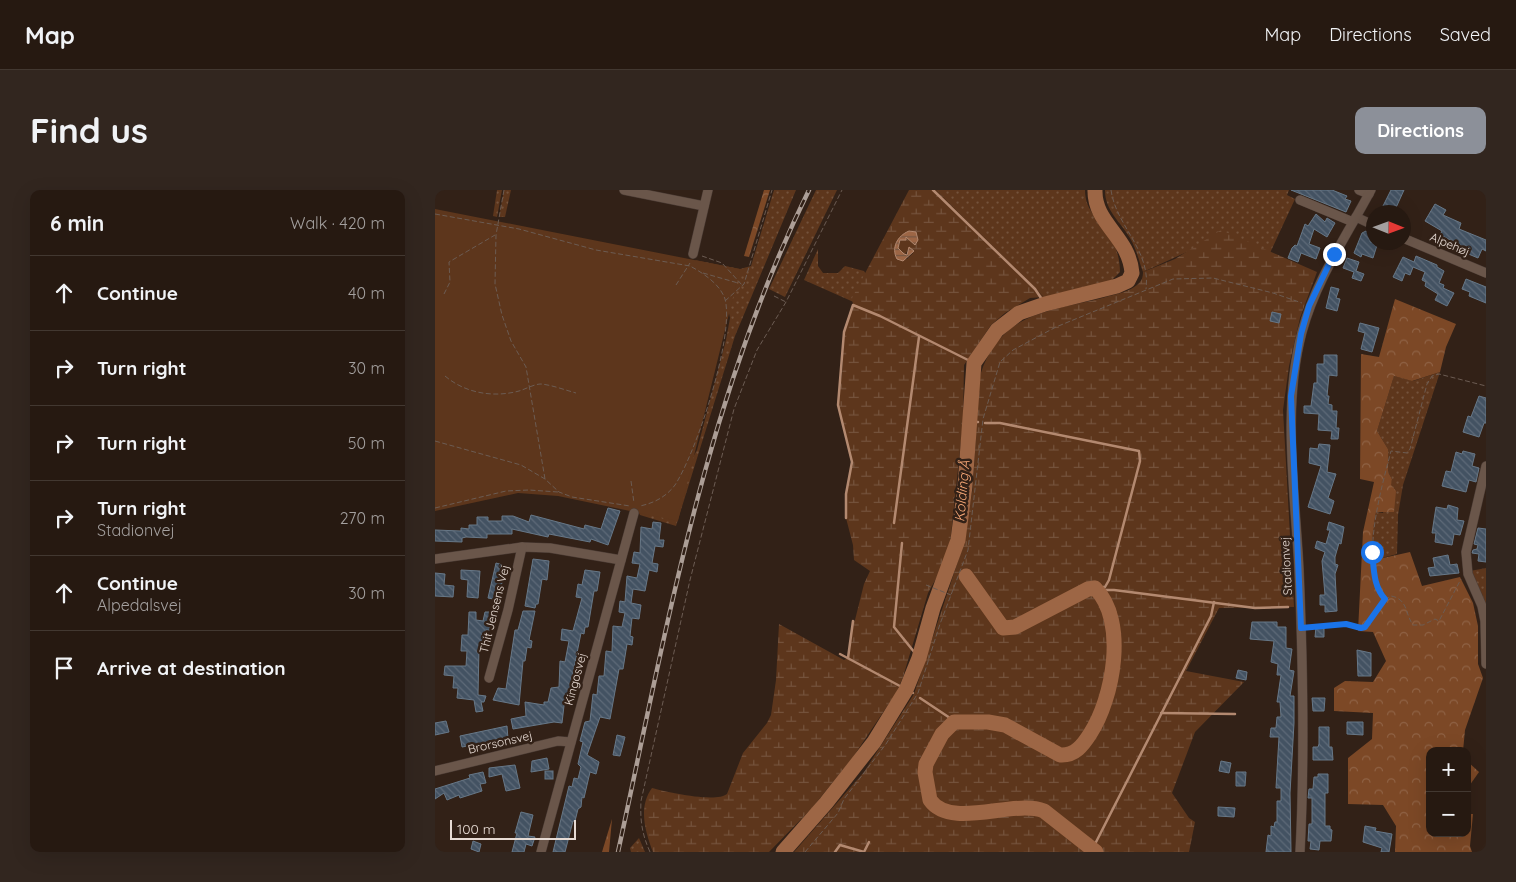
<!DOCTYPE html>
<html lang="en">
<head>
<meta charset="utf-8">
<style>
  :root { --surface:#261911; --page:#32261f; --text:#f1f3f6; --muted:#a4a09f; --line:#423831; --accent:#8c9099 }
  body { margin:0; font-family:Quicksand,sans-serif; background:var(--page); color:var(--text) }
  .controls { position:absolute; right:15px; bottom:15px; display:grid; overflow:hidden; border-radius:10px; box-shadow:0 5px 20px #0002 }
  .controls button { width:45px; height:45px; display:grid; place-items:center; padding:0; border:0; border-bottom:1px solid var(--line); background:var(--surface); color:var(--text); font:25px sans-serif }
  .compass { position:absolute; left:931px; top:15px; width:45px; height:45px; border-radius:50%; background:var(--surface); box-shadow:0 5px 20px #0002; rotate:91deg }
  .scale { position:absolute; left:15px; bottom:12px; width:126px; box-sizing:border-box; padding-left:5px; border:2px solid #e7dbd4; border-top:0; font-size:14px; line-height:18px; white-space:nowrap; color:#e7dbd4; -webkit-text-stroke:4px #322117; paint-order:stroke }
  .stop { position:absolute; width:15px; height:15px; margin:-11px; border:4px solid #1a73e8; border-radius:50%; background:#fff }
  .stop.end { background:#1a73e8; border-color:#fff; box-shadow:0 1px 5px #0008 }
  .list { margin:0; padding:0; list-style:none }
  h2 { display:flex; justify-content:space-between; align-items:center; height:65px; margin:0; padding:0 20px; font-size:21px }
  h2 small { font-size:16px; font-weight:400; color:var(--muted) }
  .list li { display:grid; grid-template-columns:32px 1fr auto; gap:15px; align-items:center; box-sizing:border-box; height:75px; padding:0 20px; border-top:1px solid var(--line) }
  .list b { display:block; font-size:19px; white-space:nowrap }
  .list p { margin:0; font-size:16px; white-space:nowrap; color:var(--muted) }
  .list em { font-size:16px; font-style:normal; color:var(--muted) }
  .icon { flex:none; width:28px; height:28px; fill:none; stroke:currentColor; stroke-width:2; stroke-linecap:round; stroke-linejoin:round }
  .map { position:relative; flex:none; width:1051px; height:662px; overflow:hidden; border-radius:10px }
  header { display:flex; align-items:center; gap:30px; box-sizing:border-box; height:70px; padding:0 25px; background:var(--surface); border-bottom:1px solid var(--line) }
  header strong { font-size:24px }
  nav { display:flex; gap:28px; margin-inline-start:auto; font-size:18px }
  .intro { display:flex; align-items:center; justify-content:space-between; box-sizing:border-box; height:120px; padding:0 30px }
  h1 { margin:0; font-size:35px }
  .button { padding:12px 22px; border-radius:10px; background:var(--accent); color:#fff; font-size:18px; font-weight:700 }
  main { display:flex; gap:30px; padding:0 30px }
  aside { flex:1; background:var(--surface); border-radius:10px; box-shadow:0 5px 20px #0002 }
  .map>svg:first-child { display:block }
  .grass { fill:url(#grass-dots) }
  .forest { fill:url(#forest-crowns) }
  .wetland { fill:url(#wetland-marsh); fill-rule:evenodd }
  .pitch { fill:#5d361c }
  .water { fill:url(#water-rules); stroke:#b38970 }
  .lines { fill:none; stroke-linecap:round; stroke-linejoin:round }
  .stream { stroke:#b38970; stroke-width:2.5 }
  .river { stroke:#9d6645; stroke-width:15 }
  .building { fill:url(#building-back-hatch); stroke:#677888 }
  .street-casing { stroke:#4b3c35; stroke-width:10 }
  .path { stroke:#6c5c53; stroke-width:1; stroke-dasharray:5 2.5; stroke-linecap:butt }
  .street { stroke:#6a564a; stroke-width:9 }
  .rail-casing { stroke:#ac9e96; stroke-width:4.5 }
  .rail { stroke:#322117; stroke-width:2.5; stroke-dasharray:8; stroke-linecap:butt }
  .route { stroke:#1a73e8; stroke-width:6 }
  .labels { text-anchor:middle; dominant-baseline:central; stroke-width:5; stroke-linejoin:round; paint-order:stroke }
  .street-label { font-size:12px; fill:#e7dbd4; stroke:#322117 }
  .water-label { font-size:14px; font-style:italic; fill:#fcab79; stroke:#322117 }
</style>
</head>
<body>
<header>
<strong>Map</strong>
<nav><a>Map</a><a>Directions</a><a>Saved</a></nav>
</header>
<div class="intro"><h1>Find us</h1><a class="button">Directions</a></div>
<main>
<aside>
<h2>6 min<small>Walk · 420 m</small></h2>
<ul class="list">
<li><svg class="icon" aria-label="ahead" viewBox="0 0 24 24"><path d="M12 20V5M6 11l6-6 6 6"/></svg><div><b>Continue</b></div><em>40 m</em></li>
<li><svg class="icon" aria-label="right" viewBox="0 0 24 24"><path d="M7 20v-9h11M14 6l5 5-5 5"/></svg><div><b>Turn right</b></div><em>30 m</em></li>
<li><svg class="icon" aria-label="right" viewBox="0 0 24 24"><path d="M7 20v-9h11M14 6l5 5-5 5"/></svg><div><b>Turn right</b></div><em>50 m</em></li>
<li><svg class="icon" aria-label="right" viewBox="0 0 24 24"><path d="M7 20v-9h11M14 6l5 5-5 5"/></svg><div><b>Turn right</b><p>Stadionvej</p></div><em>270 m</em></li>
<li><svg class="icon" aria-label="ahead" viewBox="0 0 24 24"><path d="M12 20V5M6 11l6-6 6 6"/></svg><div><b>Continue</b><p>Alpedalsvej</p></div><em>30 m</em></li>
<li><svg class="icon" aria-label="arrive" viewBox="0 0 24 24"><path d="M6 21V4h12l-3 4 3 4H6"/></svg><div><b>Arrive at destination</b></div></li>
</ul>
</aside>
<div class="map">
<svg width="1051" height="662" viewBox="0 0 1051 662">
  <defs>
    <pattern id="grass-dots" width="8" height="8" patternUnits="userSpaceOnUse" patternTransform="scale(1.25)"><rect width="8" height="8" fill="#5d361c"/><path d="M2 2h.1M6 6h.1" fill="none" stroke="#74523c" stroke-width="1.8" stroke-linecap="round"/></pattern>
    <pattern id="forest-crowns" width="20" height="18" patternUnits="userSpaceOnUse" patternTransform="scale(1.25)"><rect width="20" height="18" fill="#7c4826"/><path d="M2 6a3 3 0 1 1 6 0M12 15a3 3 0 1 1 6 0" fill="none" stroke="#8f6245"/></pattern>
    <pattern id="wetland-marsh" width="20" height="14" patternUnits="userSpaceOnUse" patternTransform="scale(1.25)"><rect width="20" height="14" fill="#5d361c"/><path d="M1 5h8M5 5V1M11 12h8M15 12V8" fill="none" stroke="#74523c"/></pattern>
    <pattern id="water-rules" width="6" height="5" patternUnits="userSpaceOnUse" patternTransform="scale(1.25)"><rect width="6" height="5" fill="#9d6645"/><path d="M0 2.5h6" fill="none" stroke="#755643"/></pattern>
    <pattern id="building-back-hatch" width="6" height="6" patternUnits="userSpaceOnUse" patternTransform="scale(1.25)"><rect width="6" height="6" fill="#435262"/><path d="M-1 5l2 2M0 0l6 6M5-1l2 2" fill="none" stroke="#5e6a78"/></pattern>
  </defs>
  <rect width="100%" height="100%" fill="#322117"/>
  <!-- grass -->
  <g class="grass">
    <polygon points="62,0 67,0 62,27 58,26"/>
    <polygon points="69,0 76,0 70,27 64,27"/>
    <polygon points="339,0 361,0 300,146 241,336 205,325 204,323 243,294 262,260 291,150 295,128 290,104 260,70 305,79 316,76"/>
    <polygon points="381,0 402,0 350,107 334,99"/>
    <path d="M501 0H650C650 22 666 31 676 48 682 58 685 71 685 82L676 91 609 107Z"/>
    <path d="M670 0H854L852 5 860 9 835 63 840 65 754 61 708 82C704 71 701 58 695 48 685 31 670 21 670 0Z"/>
    <polygon points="383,59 383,76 388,83 403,83 410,76 429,81 442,101 450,126 369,90"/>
    <polygon points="1005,182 968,295 963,325 962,364 939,370 937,343 941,322 948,323 957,289 953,282 953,259 942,241 959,186 978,191"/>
    <polygon points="1051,378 1051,422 1035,381"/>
    <polygon points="204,648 210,662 196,662 195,658"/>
  </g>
  <!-- forest -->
  <g class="forest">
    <polygon points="329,0 335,0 314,67 309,66"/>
    <path d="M960 109 1021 134 1011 157 1005 182 977 191 959 186 942 241 953 259V282L957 289 956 295 961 301 959 322H941C938 339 935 354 939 370L975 362 987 396 1025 387 1038 413 1043 436V474L1048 488 1030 540 1028 561H995V643H1032V624H1038L1035 656 1037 662H960L961 636 948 615 913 614V568L937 549 938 523 899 521V498L910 491 938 492 951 471 938 442 923 441 928 342 939 292 925 289 926 164 944 167Z"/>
    <polygon points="1032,571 1044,582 1032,599"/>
    <polygon points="177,629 174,662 167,662"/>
  </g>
  <!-- wetland -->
  <g class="wetland">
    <path d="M474 0H501L609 107 595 108 570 123 556 135 529 175 528 232 515 354 508 376 493 403 468 487 461 503 418 567 377 618 334 662H218C210 641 203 617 217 598 231 602 281 613 292 604L308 563 332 533 336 525 341 490 344 434 409 470 413 468 418 432 420 430 429 394 435 381 419 370 418 355 411 328V304L417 272 403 215V206L407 185 409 142 418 115 417 108ZM481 42 474 48 470 47 471 49H466L463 58 470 65 474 58 478 63 472 69 462 68 460 58 462 51Z"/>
    <path d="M786 40 882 82 865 128 854 176 848 220 859 417 784 418 751 481 809 492 760 542 737 603 754 628 760 632 754 662H359L429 582 479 504 528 356 538 297 544 191C548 171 559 152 575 139 603 118 641 116 674 106 683 104 695 101 702 95 707 91 708 87 708 82L740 69Z"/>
  </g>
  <!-- pitch -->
  <polygon class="pitch" points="0,19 305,79 243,331 123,306 83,303 0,321"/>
  <!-- water -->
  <path class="water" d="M474 41 481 42 483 50 480 55 471 47V50H465L463 58 469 64 472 65 474 57 479 61 468 71 462 69C456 58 462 46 474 41Z"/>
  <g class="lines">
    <!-- stream -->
    <g class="stream">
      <polyline points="498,0 600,99 610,114"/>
      <polyline points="535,232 543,232"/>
      <polyline points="550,233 565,233 704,261 705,271 674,390 670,397 660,399"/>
      <polyline points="411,328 411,304 417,272 403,215 409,142 418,115 445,126 539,173"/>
      <polyline points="459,333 484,147"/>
      <polyline points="467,353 459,437 484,468"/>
      <polyline points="662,400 679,400 820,418 853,417"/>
      <polyline points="405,464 478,503"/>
      <polyline points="413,468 418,431"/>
      <polyline points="485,508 521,532"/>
      <polyline points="726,523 800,524"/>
      <polyline points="658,658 776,426 779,412"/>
      <polyline points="400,662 405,655 429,662 434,652"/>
    </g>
    <!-- river -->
    <g class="river">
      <path d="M531 386 568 438 580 437 653 399 660 398C693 431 678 509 655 544 648 555 640 566 625 565L570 535 553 532H519L507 544 491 574 490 582 495 610C516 640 578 609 609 621L661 662"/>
      <path d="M348 662 391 613 439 552 471 500 484 468 498 418 523 350 530 296 539 173 562 140 584 123 610 114 682 96 693 91 697 83C694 46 659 34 660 0"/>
    </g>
  </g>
  <!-- building -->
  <g class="building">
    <polygon points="856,0 897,0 912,6 910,9 916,11 911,22"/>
    <polygon points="956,0 969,0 959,22 945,22"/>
    <polygon points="1000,14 1011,20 1008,25 1026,33 1024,39 1051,50 1051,61 1047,59 1043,68 1024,60 1026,55 1005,45 1007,41 990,31"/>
    <polygon points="881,24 890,32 892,28 900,33 892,47 879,39 874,54 885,58 881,69 866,63 863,72 853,68 857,58 860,55 862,56 870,34 873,36"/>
    <polygon points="931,41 936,45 935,52 943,52 938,68 927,64 926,67 919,63 927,43"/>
    <polygon points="981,66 1002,75 1002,77 1009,81 1004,93 1009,95 1008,98 1019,103 1012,116 1000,110 1003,104 990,96 991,92 987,90 990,82 978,77 975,85 970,83 967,91 958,87 968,67 979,72"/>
    <polygon points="912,68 924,72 921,81 929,84 926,91 917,88 919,82 908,78"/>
    <polygon points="1031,89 1051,97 1051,113 1034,106 1035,102 1027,99"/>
    <polygon points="896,97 904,99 901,108 905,109 902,121 891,118"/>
    <polygon points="837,122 846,124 844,133 835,131"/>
    <polygon points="925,133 944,138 937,162 926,159 930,143 923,141"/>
    <polygon points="889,165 902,165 902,186 894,185 892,206 894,206 893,214 897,215 897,221 902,221 901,238 904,238 903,249 896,249 897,241 883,240 884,224 869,223 869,216 876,216 879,193 882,193 882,174 889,174"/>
    <polygon points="1044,206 1051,208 1051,233 1049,233 1044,247 1028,242 1033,226 1036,227"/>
    <polygon points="884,254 895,255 892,282 901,284 893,308 899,311 895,324 873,317 886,276 874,273 875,258 883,259"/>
    <polygon points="1028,261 1040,264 1037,276 1044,278 1041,292 1034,290 1031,302 1007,296 1011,281 1016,282 1021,262 1027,264"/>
    <polygon points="1013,315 1023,318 1022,330 1029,331 1025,345 1019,344 1017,355 1000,352 1001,343 997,343 1001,317 1012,319"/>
    <polygon points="173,318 185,321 173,355 156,349 155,352 114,344 113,347 77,339 77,344 52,344 52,348 31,347 27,348 27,352 0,351 0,340 26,341 26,338 34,339 34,335 42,335 42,327 53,327 53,331 67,331 67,326 78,326 94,332 96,325 149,339 150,335 166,339"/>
    <polygon points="218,332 226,333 224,350 229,350 228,357 220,356 217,373 223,374 222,382 214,380 210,401 198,399 196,413 206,415 204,429 197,428 195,446 198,447 197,455 192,454 188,479 184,479 175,529 165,527 152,565 164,572 161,584 155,582 149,608 147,607 146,617 143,619 140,631 138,631 130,662 118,662 134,596 137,597 139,588 143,589 146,577 143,574 148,552 145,551 150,532 155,531 158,504 162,505 164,486 169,486 171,461 177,462 178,436 187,437 190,423 184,422 185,411 190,412 192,386 202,388 205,374 197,373 199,362 205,363 206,337 217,339"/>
    <polygon points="894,332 909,337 906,354 904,353 900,367 900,374 903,375 900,384 902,421 890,422 890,415 885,415 885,405 890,405 887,371 890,362 880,358 882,351 891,354 895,340 892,340"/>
    <polygon points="1043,338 1051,339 1051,372 1043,371 1044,364 1037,363 1038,360 1042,359 1043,355 1039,354"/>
    <polygon points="1013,365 1015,375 1022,374 1024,383 995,386 993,378 1000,377 998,368"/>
    <polygon points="98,369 114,371 112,390 107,389 103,414 101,414 100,418 90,416"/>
    <polygon points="61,373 68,375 67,379 70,379 63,410 53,408"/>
    <polygon points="26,380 45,381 43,408 32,407 33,390 26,389"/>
    <polygon points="150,380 165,382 162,401 159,401 153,437 150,437 149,444 146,443 133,508 130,507 127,533 119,532 78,539 76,529 91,526 90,512 109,515 109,512 113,512 116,498 124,497 125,471 130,472 134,451 126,450 127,439 138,441 147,408 141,407 143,394 147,395"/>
    <polygon points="0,383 10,384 9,395 19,396 18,407 0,406"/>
    <polygon points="88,421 100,421 94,450 97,451 96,458 92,457 90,471 88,471 84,515 58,510 63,498 71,499 80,440 83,440"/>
    <polygon points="34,422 41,422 41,430 48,431 50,422 57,422 57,440 51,440 50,457 44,457 43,505 51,506 49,512 46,512 48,521 41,522 39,510 22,508 23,498 18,498 19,486 9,485 10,476 31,476 32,461 26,461 27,445 33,445"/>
    <polygon points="817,432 842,432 842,437 851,437 851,458 857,459 854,480 859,481 855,506 859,506 859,533 855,603 856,662 831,662 833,645 836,646 836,636 839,637 840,632 842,632 842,611 846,611 846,598 841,598 844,547 835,547 836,538 841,538 842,527 846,527 845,512 842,512 846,485 842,485 843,474 836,472 839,451 815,449"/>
    <polygon points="881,437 889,438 889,447 880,447"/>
    <polygon points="922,460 936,463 936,486 923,486"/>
    <polygon points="803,480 812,482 811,490 801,488"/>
    <polygon points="877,508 890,508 889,521 878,521"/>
    <polygon points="11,531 14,542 0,545 0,533"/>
    <polygon points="912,532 928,532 928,545 912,544"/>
    <polygon points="72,536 73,549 27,557 25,546"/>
    <polygon points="884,537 894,537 894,557 897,557 898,570 878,570 878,557 883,557 884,554"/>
    <polygon points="182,545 190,547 185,566 178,565"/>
    <polygon points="112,568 114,579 96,582 97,571"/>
    <polygon points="786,571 796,573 794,583 784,581"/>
    <polygon points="80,575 85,598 71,601 67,584 54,587 54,578"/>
    <rect x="110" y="581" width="8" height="8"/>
    <polygon points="48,582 51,593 45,594 47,601 25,608 24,605 12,610 9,603 0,609 0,599 35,588 34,585"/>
    <polygon points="801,582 811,582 810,596 801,596"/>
    <polygon points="883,584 893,584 893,603 890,603 890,636 895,636 895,639 897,640 896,651 885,651 884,660 875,659 876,651 873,651 874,634 877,634 877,608 873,608 874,599 878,599 879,587 883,587"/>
    <polygon points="783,617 800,618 799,627 783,626"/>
    <polygon points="86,622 98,625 93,646 100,647 97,656 91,654 89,662 77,662 82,643 80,643"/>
    <polygon points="930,636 941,638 940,641 957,644 954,662 946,662 947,658 928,652"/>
    <polygon points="38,651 46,654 44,662 36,659"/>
  </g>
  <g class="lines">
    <!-- street casing -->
    <g class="street-casing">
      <g id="street">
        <polyline points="189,0 269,16"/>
        <polyline points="924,0 934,4"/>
        <polyline points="865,10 918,32"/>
        <polyline points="921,27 938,35"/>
        <polyline points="968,48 1051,83"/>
        <polyline points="258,64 273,0"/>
        <polyline points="1051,276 1031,362 1033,384 1047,416 1050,431 1051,474"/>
        <polyline points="0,369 87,357 115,358 186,370"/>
        <polyline points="54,488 73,420 87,357"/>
        <polyline points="0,581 123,551 136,552"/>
        <polyline points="106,662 199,323"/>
        <path d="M865 662C870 568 868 473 864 379 860 302 847 217 867 142 881 90 911 47 936 0"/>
      </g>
    </g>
    <!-- path -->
    <g class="path">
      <polyline points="69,0 61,45 60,94 67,125 76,151 91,177 110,289"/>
      <path d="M676 0C681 36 716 60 711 99"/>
      <path d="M0 24 84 39 161 60 255 76C268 83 285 94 290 109 300 146 261 263 240 295 231 307 219 313 205 316"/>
      <polyline points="267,66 287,73 307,95"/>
      <polyline points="268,83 303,93"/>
      <polyline points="241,95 255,73"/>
      <polyline points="9,104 15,92 14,72 60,45"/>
      <polyline points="339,106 351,112"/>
      <polyline points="290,111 309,94 337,0"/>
      <path d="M10 186C30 203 58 208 84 201 91 199 99 194 106 194 117 195 130 200 141 203"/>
      <polyline points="0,251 86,275 110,289 124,302 137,307 195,316"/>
      <polyline points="196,291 199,313"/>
      <polyline points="0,318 71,301 94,300 123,302"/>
      <polyline points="491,395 516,405"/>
      <path d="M951 409C922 380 947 296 956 261L972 263 975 259 992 194 997 186 1004 184 1051 196"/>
      <path d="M874 437 911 434 930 437 951 409 956 406C973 409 970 424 978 435H988L1000 429 1004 431 1026 389"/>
      <path d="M215 662C207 644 205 631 206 611L255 390 299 219 322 160 351 112 407 0"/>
      <polyline points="370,662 403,623 409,609 451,554 483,503 505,434 533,360 548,229 565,172 578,160 621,137 738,89 778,88 838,103 867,113"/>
    </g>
    <!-- street -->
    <use href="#street" class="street"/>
    <!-- rail casing -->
    <g class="rail-casing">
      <path id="rail" d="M183 662C232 437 271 209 374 0"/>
    </g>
    <!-- rail -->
    <use href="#rail" class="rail"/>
  </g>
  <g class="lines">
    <!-- route -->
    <path class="route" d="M899 64 874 116 866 144 856 206 866 438 911 434 926 438 930 437 950 409C938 396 939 378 937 362"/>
  </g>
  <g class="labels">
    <!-- street labels -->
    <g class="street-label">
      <text transform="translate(1015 54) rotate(23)">Alpehøj</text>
      <text transform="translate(851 376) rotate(-93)">Stadionvej</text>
      <text transform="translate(59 419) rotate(-76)">Thit Jensens Vej</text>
      <text transform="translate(140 489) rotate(-75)">Kingosvej</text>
      <text transform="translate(65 552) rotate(-13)">Brorsonsvej</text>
    </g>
    <!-- water labels -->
    <g class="water-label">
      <text transform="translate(527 301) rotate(-85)">Kolding Å</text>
    </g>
  </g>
</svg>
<div class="controls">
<button>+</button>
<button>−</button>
</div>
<svg class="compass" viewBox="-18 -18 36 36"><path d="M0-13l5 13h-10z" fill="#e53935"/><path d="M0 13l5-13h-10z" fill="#a4a09f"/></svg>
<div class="scale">100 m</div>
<div class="stop" style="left:937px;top:362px"></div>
<div class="stop end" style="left:899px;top:64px"></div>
</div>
</main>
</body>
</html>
